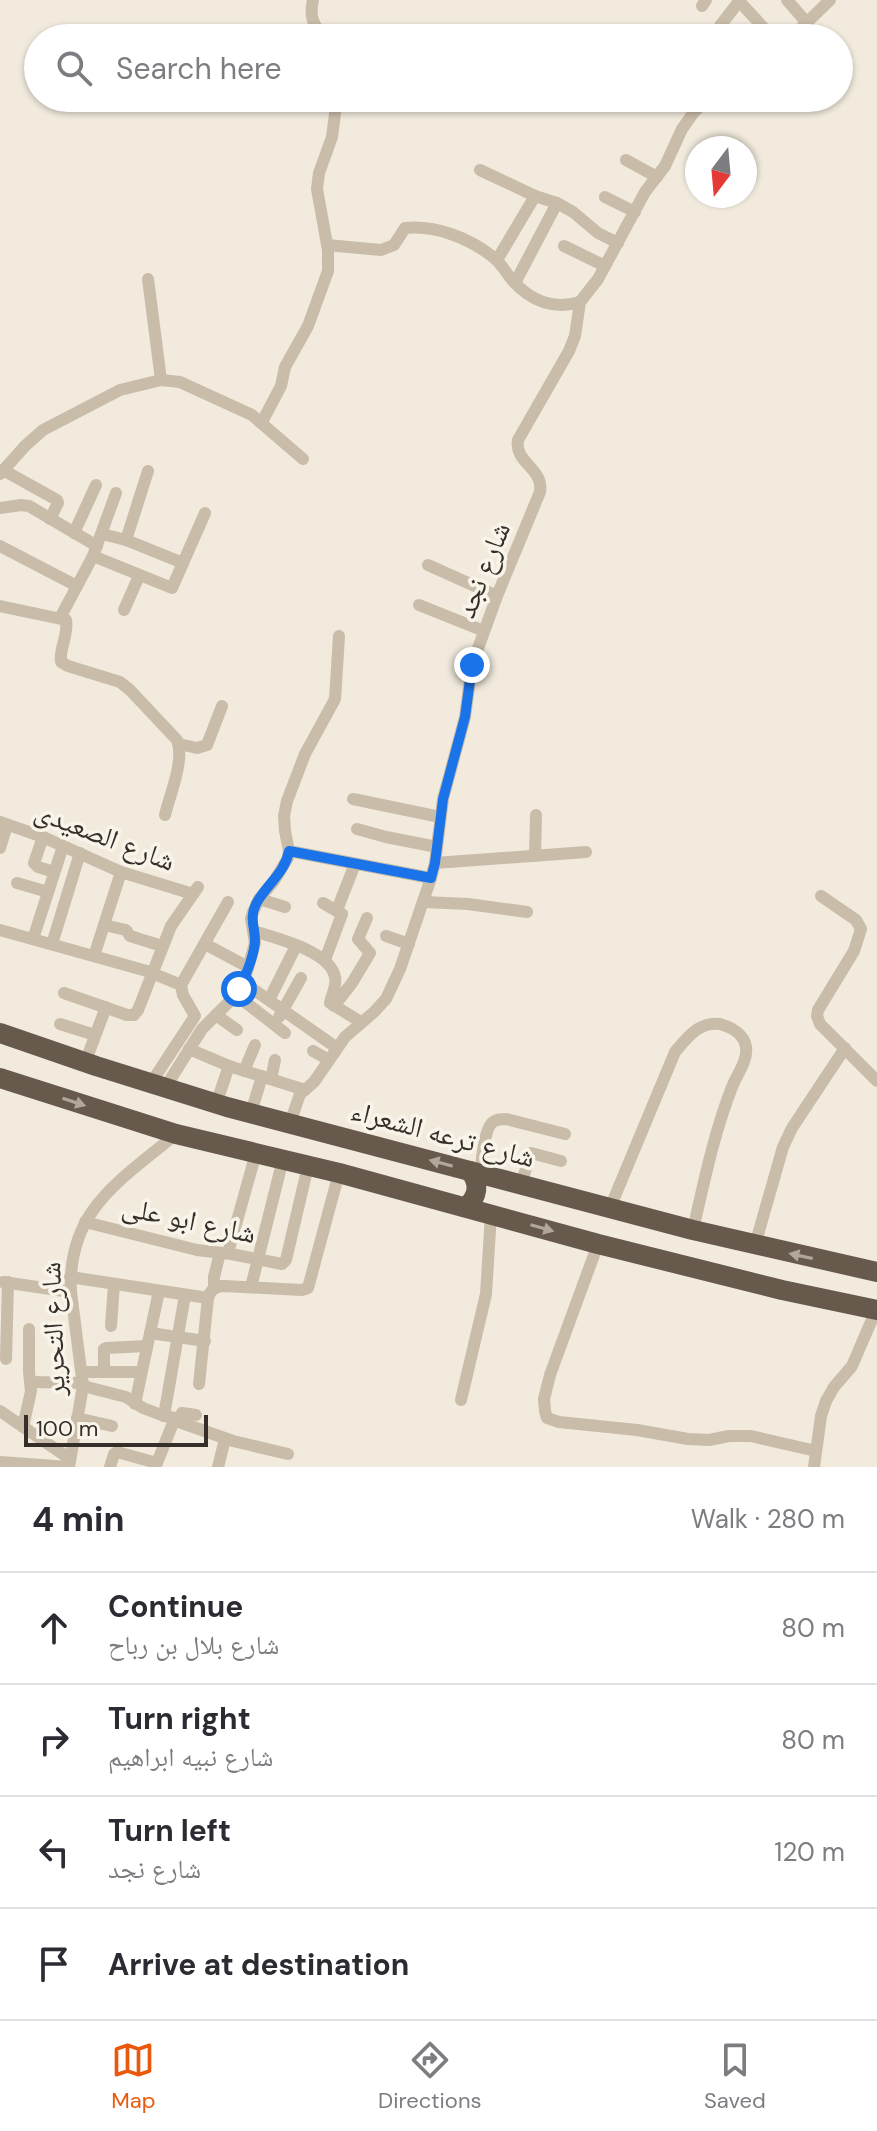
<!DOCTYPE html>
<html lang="en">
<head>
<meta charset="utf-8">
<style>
  :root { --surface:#fff; --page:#f7f7f7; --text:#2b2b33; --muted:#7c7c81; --line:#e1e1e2; --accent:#ea580c }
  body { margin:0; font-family:"DM Sans","Noto Naskh Arabic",sans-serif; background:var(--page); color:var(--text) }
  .compass { position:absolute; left:685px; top:136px; width:72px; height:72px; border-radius:50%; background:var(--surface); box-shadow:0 2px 6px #0004; rotate:196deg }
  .scale { position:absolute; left:24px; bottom:20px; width:184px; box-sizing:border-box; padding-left:8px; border:4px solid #362f29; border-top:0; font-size:22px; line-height:28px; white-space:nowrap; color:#362f29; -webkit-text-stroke:6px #f9f4e9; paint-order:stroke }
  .stop { position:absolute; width:24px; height:24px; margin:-18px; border:6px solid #1a73e8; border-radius:50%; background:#fff }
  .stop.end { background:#1a73e8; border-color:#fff; box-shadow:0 2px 8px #0008 }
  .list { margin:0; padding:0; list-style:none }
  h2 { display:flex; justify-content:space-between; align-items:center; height:104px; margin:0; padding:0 32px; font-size:34px }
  h2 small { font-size:26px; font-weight:400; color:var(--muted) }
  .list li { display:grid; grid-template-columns:52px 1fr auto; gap:24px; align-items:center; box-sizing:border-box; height:112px; padding:0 32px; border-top:2px solid var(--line) }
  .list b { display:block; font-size:30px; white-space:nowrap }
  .list p { margin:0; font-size:26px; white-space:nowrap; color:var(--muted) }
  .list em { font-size:26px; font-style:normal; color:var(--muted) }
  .icon { flex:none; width:44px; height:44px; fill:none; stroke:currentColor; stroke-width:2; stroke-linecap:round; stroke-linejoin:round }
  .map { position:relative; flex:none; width:877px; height:1467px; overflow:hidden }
  .search { position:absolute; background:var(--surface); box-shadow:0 2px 6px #0004; left:24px; right:24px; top:24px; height:88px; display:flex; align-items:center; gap:20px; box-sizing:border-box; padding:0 28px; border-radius:44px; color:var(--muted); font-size:30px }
  .sheet { height:552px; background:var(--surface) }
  nav { display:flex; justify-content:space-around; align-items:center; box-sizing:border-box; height:112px; border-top:2px solid var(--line); background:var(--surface); font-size:22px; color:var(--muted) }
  nav a { display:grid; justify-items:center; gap:4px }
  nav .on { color:var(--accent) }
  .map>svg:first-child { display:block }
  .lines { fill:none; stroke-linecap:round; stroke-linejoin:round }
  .minor { stroke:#c9bca9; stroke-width:12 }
  .trunk { stroke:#68594d; stroke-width:20 }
  .oneway { fill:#b0a69b }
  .route { stroke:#1a73e8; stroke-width:10 }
  .labels { text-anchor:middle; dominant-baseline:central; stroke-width:7; stroke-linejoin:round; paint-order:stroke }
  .street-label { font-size:28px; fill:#362f29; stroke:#f9f4e9 }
</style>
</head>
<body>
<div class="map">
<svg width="877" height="1467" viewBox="0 0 877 1467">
  <rect width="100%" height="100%" fill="#f1eadd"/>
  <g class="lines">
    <!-- minor -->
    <g class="minor">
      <path d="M313 0C309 17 313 26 326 38"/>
      <polyline points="787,0 807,23"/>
      <polyline points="739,1 773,38"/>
      <polyline points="702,6 706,0"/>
      <polyline points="723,38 720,33 720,26 740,0"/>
      <polyline points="791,38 830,0"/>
      <polyline points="626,160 657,177"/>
      <polyline points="480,170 535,196 557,203 573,212 598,233 618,243"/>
      <polyline points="605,197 635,212"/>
      <path d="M327 245 381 250 394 245 405 228C436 225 469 238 493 257 501 263 506 273 513 281 531 301 554 310 580 302"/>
      <polyline points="564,246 605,266"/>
      <polyline points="497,260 535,196"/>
      <polyline points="148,279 161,380"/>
      <polyline points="515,283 557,203"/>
      <polyline points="262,422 281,386 285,367 308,326 328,271 328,250 317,189 319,173 332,137 337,98"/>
      <polyline points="3,470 57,500 58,503 50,519"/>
      <polyline points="0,474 25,446 43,430 120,390 161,380 180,382 252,415 303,459"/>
      <polyline points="0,508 21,505 29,506 97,546"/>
      <polyline points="74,533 96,485"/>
      <polyline points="102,534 126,540 183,563"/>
      <polyline points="126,540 148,471"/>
      <polyline points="0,546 77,586"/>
      <polyline points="93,556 172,588 205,513"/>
      <polyline points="428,565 497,596"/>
      <polyline points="419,605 484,631"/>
      <path d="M0 606 66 620C69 634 59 648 61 662L68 666 120 682 130 690 177 740C185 760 170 794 165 815"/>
      <polyline points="124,610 139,576"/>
      <polyline points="60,618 93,556 116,493"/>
      <polyline points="179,744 197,748 207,745 222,706"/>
      <polyline points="353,799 440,817"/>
      <polyline points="0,822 43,837 121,872 193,894"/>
      <polyline points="357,829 386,837 437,847"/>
      <polyline points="43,837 34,863 38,867 54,872"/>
      <polyline points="0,848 7,825"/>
      <polyline points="289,851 431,878"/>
      <polyline points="535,856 536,815"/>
      <polyline points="435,863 586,852"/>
      <polyline points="17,883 48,892"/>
      <polyline points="821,896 856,920 861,929 854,951 818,1010 817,1016 820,1024 877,1081"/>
      <polyline points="259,899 285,907"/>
      <polyline points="423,902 468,904 527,912"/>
      <polyline points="323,903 342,914 325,960"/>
      <polyline points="337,910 355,864"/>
      <polyline points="104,925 126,930 130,936 162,946"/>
      <polyline points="0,930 147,971 181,985"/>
      <path d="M253 931C276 938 330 951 335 977 337 986 332 994 330 1003L361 1022"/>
      <polyline points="386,936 409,944"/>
      <polyline points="33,939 63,846"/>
      <polyline points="52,944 80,853"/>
      <polyline points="205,944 248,967"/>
      <polyline points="94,956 121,872"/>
      <polyline points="243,982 337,1048"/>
      <polyline points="64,993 127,1015 134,1015 138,1010 171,926 198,887"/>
      <polyline points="236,995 285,1033"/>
      <polyline points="269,1000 296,946"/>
      <polyline points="334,1006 352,983 370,953 358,939 367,918"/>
      <polyline points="216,1015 237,1030"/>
      <polyline points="279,1017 301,978"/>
      <polyline points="60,1024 95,1035"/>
      <polyline points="189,1049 229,1066 305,1090"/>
      <polyline points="313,1051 329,1060"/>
      <polyline points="85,1063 106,1007"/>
      <polyline points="244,1071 255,1045"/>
      <polyline points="271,1079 275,1060"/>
      <polyline points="151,1083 195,1016 183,995 181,985 228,902"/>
      <polyline points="165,1088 202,1029 236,995 246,975 255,943 251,919 253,912 259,899 274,881 288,858 289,851 285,831 284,816 287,801 305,754 335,699 339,636"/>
      <polyline points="216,1104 229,1066"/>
      <polyline points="251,1113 262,1076"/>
      <path d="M290 1123 300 1094 314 1082 345 1037 374 1012 386 999 400 969 431 878 435 863 443 799 465 717 472 665 497 596 540 492C544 468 514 463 518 440L569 351 575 336 580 302 598 279 645 192 665 166 682 129 694 112 709 98"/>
      <path d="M480 1173C482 1162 484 1128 493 1122 497 1119 501 1119 506 1119L565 1134"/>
      <polyline points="521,1184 531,1153 561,1161"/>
      <path d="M610 1208 675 1052C687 1038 699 1021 720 1024 731 1027 744 1034 746 1047 748 1061 737 1074 732 1087 714 1133 704 1182 693 1230"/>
      <polyline points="85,1222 197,1250 231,1254 282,1264 286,1260 308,1166"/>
      <polyline points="598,1244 550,1375 544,1399 545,1411 547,1418 559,1422 637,1430 688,1439 709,1440 729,1436 751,1436 816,1451"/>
      <polyline points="755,1245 783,1147 792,1128 845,1048"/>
      <polyline points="228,1253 256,1153"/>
      <polyline points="70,1277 208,1298"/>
      <polyline points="3,1282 71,1292"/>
      <polyline points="251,1287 283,1159"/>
      <polyline points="214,1288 214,1277 220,1253"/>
      <polyline points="111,1326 114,1284"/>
      <polyline points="150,1333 205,1341"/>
      <polyline points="6,1359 8,1282"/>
      <polyline points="83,1372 141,1372"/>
      <polyline points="104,1372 104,1349 106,1348 147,1346"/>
      <polyline points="31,1382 83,1383"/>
      <path d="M199 1384 208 1298C210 1290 216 1286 224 1286L302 1290 308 1288 339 1173"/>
      <polyline points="83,1386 126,1397 143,1408 164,1416 175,1418 179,1422 233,1441 288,1454"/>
      <polyline points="461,1400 486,1294 491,1214"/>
      <polyline points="135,1404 159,1291"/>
      <polyline points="0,1411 70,1459"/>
      <polyline points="164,1416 185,1295"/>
      <polyline points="77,1418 112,1426"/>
      <polyline points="179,1422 182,1413 196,1415"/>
      <polyline points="23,1427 31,1391 29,1372 29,1329"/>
      <path d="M0 1462 69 1467 83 1386 71 1292C67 1210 120 1181 176 1134"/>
      <polyline points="110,1467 114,1454 117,1452 157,1463 175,1418"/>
      <polyline points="218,1467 225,1439"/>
      <polyline points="814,1467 821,1416 826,1401 834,1387 852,1366 876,1310"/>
    </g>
    <!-- trunk -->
    <g class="trunk">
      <polyline points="0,1033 96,1066 227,1107 693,1230 877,1272"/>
      <polyline points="0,1078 176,1134 339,1173 598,1244 782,1290 877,1310"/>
      <path d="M466 1207C478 1197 480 1183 470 1171"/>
    </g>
  </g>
  <!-- one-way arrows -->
  <defs><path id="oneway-solid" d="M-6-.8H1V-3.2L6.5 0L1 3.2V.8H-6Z" transform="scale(2)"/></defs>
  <g class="oneway">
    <use href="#oneway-solid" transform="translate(74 1102) rotate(18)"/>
    <use href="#oneway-solid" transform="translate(441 1163) rotate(-165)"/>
    <use href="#oneway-solid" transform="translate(542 1228) rotate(16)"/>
    <use href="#oneway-solid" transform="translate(801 1256) rotate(-168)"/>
  </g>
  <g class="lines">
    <!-- route -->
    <path class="route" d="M239 989C246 975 254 956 255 941 255 927 249 918 256 904 266 885 285 873 289 851L431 878 435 863 443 799 465 717 472 665"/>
  </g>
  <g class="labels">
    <!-- street labels -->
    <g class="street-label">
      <text transform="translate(483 570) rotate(-68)">شارع نجد</text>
      <text transform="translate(105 836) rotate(21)">شارع الصعيدى</text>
      <text transform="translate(443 1134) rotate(15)">شارع ترعه الشعراء</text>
      <text transform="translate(189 1220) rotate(12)">شارع ابو على</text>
      <text transform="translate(53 1329) rotate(-92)">شارع التحرير</text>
    </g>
  </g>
</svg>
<svg class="compass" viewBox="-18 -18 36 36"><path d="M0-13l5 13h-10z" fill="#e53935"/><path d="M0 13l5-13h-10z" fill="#7c7c81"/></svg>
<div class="scale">100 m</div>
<div class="stop" style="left:239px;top:989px"></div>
<div class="stop end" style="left:472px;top:665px"></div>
<div class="search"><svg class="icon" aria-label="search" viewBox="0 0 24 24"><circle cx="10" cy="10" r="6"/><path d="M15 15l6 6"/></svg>Search here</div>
</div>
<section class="sheet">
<h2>4 min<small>Walk · 280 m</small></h2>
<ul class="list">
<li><svg class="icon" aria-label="ahead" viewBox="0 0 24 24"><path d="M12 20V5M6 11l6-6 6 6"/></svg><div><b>Continue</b><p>شارع بلال بن رباح</p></div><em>80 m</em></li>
<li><svg class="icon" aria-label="right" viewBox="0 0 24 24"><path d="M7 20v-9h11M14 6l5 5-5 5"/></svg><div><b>Turn right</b><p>شارع نبيه ابراهيم</p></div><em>80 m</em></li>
<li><svg class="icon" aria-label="left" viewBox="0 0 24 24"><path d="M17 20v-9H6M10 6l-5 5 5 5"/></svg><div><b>Turn left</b><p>شارع نجد</p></div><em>120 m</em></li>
<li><svg class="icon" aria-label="arrive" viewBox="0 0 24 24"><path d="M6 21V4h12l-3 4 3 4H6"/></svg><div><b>Arrive at destination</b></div></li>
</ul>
</section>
<nav>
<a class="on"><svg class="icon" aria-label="map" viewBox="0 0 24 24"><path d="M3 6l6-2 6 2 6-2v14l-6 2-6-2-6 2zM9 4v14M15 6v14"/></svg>Map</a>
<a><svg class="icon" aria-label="directions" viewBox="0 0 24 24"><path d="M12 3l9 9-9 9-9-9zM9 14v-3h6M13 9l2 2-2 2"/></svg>Directions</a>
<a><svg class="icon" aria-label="saved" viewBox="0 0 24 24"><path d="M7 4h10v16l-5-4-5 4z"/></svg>Saved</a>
</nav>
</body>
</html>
